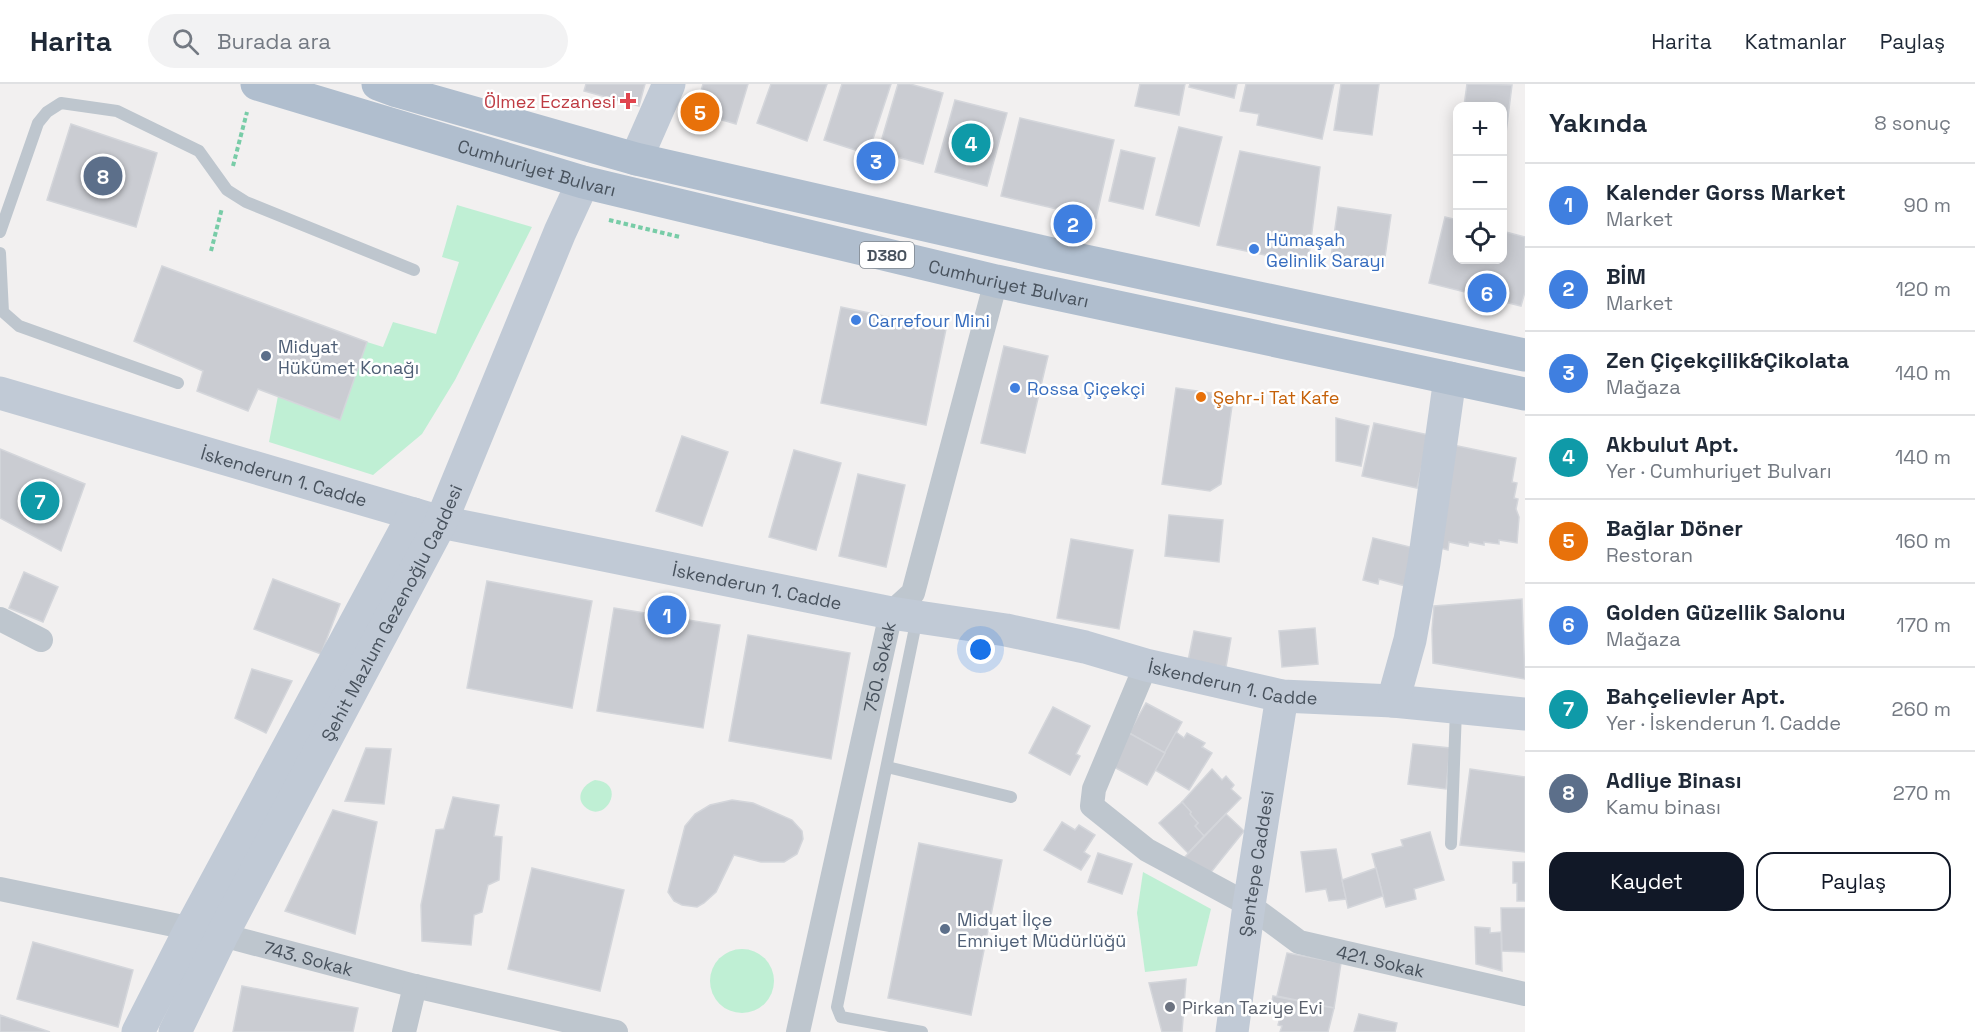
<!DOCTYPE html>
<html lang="tr">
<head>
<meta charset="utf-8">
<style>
  :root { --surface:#fff; --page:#f2f2f3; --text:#1f2937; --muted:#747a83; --line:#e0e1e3; --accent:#111827 }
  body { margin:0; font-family:"Space Grotesk",sans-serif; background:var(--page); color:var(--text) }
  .controls { position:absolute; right:18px; top:18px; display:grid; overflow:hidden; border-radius:12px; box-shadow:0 3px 15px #0003 }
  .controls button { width:54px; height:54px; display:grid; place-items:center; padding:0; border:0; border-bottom:2px solid var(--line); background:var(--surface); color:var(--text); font:30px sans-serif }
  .you { position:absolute; left:981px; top:566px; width:21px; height:21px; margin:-15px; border:4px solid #fff; border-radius:50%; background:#1a73e8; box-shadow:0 0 0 9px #1a73e833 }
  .badge { display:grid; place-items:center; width:39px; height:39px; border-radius:50%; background:var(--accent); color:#fff; font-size:20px; font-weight:700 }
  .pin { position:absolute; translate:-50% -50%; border:3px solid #fff; box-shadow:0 2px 6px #0006 }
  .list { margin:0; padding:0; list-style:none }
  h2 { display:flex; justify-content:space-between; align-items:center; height:78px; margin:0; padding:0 24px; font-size:26px }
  h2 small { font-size:20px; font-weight:400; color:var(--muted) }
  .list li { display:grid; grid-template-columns:39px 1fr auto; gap:18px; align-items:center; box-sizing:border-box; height:84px; padding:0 24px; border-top:2px solid var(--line) }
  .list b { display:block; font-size:22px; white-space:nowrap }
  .list p { margin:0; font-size:20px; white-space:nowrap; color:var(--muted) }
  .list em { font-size:20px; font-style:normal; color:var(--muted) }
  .actions { display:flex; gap:12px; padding:18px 24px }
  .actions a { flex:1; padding:14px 0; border:2px solid var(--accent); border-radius:18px; text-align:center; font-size:21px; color:var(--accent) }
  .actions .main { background:var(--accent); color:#fff }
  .icon { flex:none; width:33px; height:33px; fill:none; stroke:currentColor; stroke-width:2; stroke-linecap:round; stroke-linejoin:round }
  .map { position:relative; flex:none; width:1525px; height:948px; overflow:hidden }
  header { display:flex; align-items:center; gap:36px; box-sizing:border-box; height:84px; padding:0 30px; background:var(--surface); border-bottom:2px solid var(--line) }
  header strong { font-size:28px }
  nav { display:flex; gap:33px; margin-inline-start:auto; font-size:21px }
  .search { width:420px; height:54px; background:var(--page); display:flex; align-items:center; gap:15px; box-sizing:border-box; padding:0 21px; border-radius:33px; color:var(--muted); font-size:22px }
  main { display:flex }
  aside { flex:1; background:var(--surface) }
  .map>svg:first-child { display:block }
  .green { fill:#bfefd4 }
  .building { fill:#caccd2; stroke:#d4d6db; stroke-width:1.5 }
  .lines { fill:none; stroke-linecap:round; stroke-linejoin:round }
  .path { stroke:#78cca7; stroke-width:4; stroke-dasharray:4.5 3; stroke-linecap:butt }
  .lane { stroke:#bec6ce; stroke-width:12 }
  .street { stroke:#bec6ce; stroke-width:24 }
  .secondary { stroke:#c1cad6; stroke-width:33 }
  .primary { stroke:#b0bece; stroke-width:33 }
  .health-dot { fill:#e0444e; stroke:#fff; stroke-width:2 }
  .shop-dot { fill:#3f7fe0; stroke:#fff; stroke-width:2 }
  .service-dot { fill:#5c6f8a; stroke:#fff; stroke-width:2 }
  .food-dot { fill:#e8710a; stroke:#fff; stroke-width:2 }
  .worship-dot { fill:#6b7280; stroke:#fff; stroke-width:2 }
  .labels { text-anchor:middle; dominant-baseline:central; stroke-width:5; stroke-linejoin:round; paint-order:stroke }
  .shield { fill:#fff; stroke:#7f868e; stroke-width:1.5 }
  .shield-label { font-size:16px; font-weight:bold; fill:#48525d }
  .health-label { font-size:18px; fill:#be3a42; stroke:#fff; text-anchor:end }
  .street-label { font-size:18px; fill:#48525d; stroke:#fff }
  .shop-label { font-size:18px; fill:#366cbe; stroke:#fff; text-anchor:start }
  .service-label { font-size:18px; fill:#4e5e75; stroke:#fff; text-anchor:start }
  .food-label { font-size:18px; fill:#c56008; stroke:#fff; text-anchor:start }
  .worship-label { font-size:18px; fill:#5b616d; stroke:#fff; text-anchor:start }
</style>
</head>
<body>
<header>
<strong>Harita</strong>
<div class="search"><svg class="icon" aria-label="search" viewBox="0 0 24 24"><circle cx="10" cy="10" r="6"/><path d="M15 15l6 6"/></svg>Burada ara</div>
<nav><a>Harita</a><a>Katmanlar</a><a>Paylaş</a></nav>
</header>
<main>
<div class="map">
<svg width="1525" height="948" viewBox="0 0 1525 948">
  <rect width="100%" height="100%" fill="#f2f0f0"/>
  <!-- green -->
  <g class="green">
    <polygon points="457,121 532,143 455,296 422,350 373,391 269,358 278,312 340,335 367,258 383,263 393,238 436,250 459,178 442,173"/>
    <path d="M595 696C629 699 604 743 584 722 575 712 584 700 595 696Z"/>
    <polygon points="1143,788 1211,825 1197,882 1145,888 1137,829"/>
    <circle cx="742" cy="897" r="32"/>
  </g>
  <!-- building -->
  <g class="building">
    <polygon points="586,0 645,0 639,22 584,7"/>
    <polygon points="703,0 748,0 736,40 695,28"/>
    <polygon points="771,0 827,0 807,57 757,39"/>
    <polygon points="842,0 891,0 868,70 824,56"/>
    <polygon points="898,0 910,0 943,9 923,80 878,68"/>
    <polygon points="1140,0 1185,0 1179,31 1135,22"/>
    <polygon points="1190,0 1237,0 1234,14 1189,3"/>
    <polygon points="1246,0 1334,0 1322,55 1257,41 1259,30 1240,27"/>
    <polygon points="1341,0 1379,0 1372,51 1334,46"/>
    <polygon points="1467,0 1512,1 1506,49 1502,49 1502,22 1464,22"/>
    <polygon points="955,16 1007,29 987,102 935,88"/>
    <polygon points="1020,34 1114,56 1096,134 1001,112"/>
    <polygon points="71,40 157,69 136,143 47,116"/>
    <polygon points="1179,43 1222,53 1199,142 1156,131"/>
    <polygon points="1121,66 1155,74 1143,125 1109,117"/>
    <polygon points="1240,67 1320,83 1308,180 1217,161"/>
    <polygon points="1338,123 1391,131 1384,180 1331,173"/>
    <polygon points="1445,133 1458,136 1458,176 1502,176 1502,147 1525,153 1525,208 1521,222 1429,199"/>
    <polygon points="162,182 367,258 340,336 258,305 248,327 197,307 203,287 134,257"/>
    <polygon points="841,223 946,245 926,341 821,319"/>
    <polygon points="1004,262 1048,272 1025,369 981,359"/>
    <polygon points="1176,304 1225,311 1232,322 1221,400 1210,407 1162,400"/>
    <polygon points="1336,334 1369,342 1361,382 1336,377"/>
    <polygon points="1374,339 1429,351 1417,404 1362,392"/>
    <polygon points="682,352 728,368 702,442 656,427"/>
    <polygon points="1453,361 1516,374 1512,398 1517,399 1514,414 1518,415 1516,425 1519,433 1517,459 1499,456 1499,460 1484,458 1484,461 1469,458 1468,462 1449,458 1448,466 1436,463"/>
    <polygon points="0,365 85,400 61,467 0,434"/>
    <polygon points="794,366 841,379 816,466 769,453"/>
    <polygon points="858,390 905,401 886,483 839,472"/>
    <polygon points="1169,431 1223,436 1219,478 1165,472"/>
    <polygon points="1373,454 1418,465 1409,503 1379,495 1378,500 1363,496"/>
    <polygon points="1071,455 1133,466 1119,545 1057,534"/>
    <polygon points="24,488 58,503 43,538 9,524"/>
    <polygon points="273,495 340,520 321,570 254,545"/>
    <polygon points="487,497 592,517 572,624 467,604"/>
    <polygon points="1522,515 1525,595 1433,579 1432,546 1434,522"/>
    <polygon points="614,524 720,541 703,644 597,627"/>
    <polygon points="1315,544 1318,580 1282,583 1279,547"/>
    <polygon points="1194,547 1231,554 1226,583 1188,577"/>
    <polygon points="748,551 850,569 831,675 729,657"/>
    <polygon points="252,585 292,597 266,649 235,634"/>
    <polygon points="1146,619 1182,638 1165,669 1129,649"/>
    <polygon points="1053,623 1090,642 1076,670 1080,672 1070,691 1029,669"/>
    <polygon points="1176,648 1184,654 1187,649 1205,659 1202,663 1212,669 1189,706 1155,686"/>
    <polygon points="1129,649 1165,669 1147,701 1112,682"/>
    <polygon points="1413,660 1450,664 1446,705 1408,700"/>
    <polygon points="366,664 391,665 384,720 345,717"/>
    <polygon points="1212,685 1222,696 1226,692 1234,701 1231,705 1241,714 1204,752 1195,742 1198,739 1190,730 1191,728 1182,718"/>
    <polygon points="1470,685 1525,693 1525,768 1460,761"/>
    <polygon points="453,713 499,721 494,752 502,753 499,796 488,801 482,828 474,831 471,861 422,857 421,821 436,746 444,745"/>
    <polygon points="732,716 753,719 792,736 802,747 803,755 797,770 784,778 761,778 734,771 716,808 704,819 697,823 682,821 674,817 668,808 685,742 695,730 710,721"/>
    <polygon points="1182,718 1191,728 1190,730 1198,739 1195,742 1204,752 1188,769 1159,739"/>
    <polygon points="333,726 377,738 355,850 285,827"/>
    <polygon points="1226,730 1244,747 1208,792 1184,774"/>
    <polygon points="1062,738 1075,746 1079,741 1095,751 1084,768 1090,772 1081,786 1044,766"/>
    <polygon points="1430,748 1444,796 1414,805 1416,815 1386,823 1372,770 1403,762 1401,756"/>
    <polygon points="919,759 1002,776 971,931 888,914"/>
    <polygon points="1336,765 1346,815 1329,817 1326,805 1306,808 1301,768"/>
    <polygon points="1098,769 1132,780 1122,810 1088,798"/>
    <polygon points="1513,778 1525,778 1525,817 1517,817 1517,799 1513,799"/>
    <polygon points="532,784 624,806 600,907 508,885"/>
    <polygon points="1376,784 1383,812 1348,824 1342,796"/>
    <polygon points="1501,824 1525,824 1525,868 1502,867"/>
    <polygon points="1475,843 1490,844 1490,849 1501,848 1502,887 1476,880"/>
    <polygon points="33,858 133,886 118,943 17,915"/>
    <polygon points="1287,869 1341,879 1334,924 1277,912"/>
    <polygon points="1186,895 1182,948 1162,948 1149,899"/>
    <polygon points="242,902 358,924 353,948 233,948"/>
    <polygon points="1273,912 1334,924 1328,948 1280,948 1282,942 1278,941 1281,930 1270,928"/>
    <polygon points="1359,930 1397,939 1395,948 1354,948"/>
    <polygon points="0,931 50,948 0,948"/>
  </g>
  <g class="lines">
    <!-- path -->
    <g class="path">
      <polyline points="233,82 247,28"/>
      <polyline points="609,136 680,153"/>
      <polyline points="211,167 222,124"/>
    </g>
    <!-- lane -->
    <g class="lane">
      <polyline points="0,148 38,39 47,28 61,19 117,27 199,67 227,106 246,118 414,186"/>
      <polyline points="0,169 3,228 19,242 178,299"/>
      <polyline points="917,534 837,923 841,933 922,948"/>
      <polyline points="887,683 1011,713"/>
      <polyline points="1451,760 1456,626"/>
    </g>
    <!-- street -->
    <g class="street">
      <polyline points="0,535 41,556"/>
      <path id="s1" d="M1146 581 1094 705 1092 722 1147 766 1249 821 1299 858 1525 910"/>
      <path id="s2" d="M0 805 222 851 415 902 616 948"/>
      <polyline points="404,948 415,902"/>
      <path id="s3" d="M798 948 891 529 913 509 996 197"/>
    </g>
    <!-- secondary -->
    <g class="secondary">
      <polyline points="636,75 669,0"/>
      <path id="s4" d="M0 309 441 438 891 529 1006 546 1085 563 1146 581 1282 612 1393 617 1525 630"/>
      <polyline points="1393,617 1410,556 1424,479 1450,294"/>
      <polyline points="138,948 190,846 414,430"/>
      <path id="s5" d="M175 948 222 851 441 438 560 148 583 98"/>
      <path id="s6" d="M1232 948 1249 821 1282 612"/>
    </g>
    <!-- primary -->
    <g class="primary">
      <path id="s7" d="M257 0 583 98 996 197 1525 310"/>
      <polyline points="378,0 397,7 636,75 1048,169 1525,271"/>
    </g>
  </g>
  <!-- markers -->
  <path class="health-dot" d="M625 8h6v6h6v6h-6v6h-6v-6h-6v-6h6z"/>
  <g class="shop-dot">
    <circle cx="1254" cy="165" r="6"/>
    <circle cx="856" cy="236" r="6"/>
    <circle cx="1015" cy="304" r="6"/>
  </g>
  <g class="service-dot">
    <circle cx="266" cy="272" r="6"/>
    <circle cx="945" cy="845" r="6"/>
  </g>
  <circle class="food-dot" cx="1201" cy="313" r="6"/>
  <circle class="worship-dot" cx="1170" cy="923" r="6"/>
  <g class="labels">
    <!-- shield labels -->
    <rect class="shield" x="860" y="158" width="54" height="26" rx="4.5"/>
    <g class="shield-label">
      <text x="887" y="171">D380</text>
    </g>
    <!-- health labels -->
    <g class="health-label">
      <text x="616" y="17">Ölmez Eczanesi</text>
    </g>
    <!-- street labels -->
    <g class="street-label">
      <text stroke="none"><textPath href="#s7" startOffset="292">Cumhuriyet Bulvarı</textPath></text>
      <text stroke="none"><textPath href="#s7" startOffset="778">Cumhuriyet Bulvarı</textPath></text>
      <text stroke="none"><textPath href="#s4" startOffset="296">İskenderun 1. Cadde</textPath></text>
      <text stroke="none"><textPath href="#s4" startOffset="782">İskenderun 1. Cadde</textPath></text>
      <text stroke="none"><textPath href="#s5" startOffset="472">Şehit Mazlum Gezenoğlu Caddesi</textPath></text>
      <text stroke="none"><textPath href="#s3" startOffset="374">750. Sokak</textPath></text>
      <text stroke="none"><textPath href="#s4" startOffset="1268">İskenderun 1. Cadde</textPath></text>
      <text stroke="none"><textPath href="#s6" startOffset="170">Şentepe Caddesi</textPath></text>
      <text stroke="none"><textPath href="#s2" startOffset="316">743. Sokak</textPath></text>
      <text stroke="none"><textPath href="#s1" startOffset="484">421. Sokak</textPath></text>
    </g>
    <!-- shop labels -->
    <g class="shop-label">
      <text x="1266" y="155">Hümaşah<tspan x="1266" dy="21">Gelinlik Sarayı</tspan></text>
      <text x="868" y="236">Carrefour Mini</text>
      <text x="1027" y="304">Rossa Çiçekçi</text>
    </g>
    <!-- service labels -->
    <g class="service-label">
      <text x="278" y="262">Midyat<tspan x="278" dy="21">Hükümet Konağı</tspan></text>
      <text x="957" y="835">Midyat İlçe<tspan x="957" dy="21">Emniyet Müdürlüğü</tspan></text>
    </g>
    <!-- food labels -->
    <g class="food-label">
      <text x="1213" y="313">Şehr-i Tat Kafe</text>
    </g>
    <!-- worship labels -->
    <g class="worship-label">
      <text x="1182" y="923">Pirkan Taziye Evi</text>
    </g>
  </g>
</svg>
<div class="controls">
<button>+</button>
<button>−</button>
<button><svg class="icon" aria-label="locate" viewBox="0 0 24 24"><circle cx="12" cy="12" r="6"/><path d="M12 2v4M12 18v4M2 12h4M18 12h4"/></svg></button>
</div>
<div class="you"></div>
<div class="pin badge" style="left:667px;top:531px;background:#3f7fe0">1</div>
<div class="pin badge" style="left:1073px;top:140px;background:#3f7fe0">2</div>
<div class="pin badge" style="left:876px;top:77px;background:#3f7fe0">3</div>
<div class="pin badge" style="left:971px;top:59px;background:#0f9aa8">4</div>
<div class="pin badge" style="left:700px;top:28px;background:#e8710a">5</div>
<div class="pin badge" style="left:1487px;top:209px;background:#3f7fe0">6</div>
<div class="pin badge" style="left:40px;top:417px;background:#0f9aa8">7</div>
<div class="pin badge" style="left:103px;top:92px;background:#5c6f8a">8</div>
</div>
<aside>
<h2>Yakında<small>8 sonuç</small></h2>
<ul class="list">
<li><span class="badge" style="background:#3f7fe0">1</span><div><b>Kalender Gorss Market</b><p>Market</p></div><em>90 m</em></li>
<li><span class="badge" style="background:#3f7fe0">2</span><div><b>BİM</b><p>Market</p></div><em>120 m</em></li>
<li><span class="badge" style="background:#3f7fe0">3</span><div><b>Zen Çiçekçilik&amp;Çikolata</b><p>Mağaza</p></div><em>140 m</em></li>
<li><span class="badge" style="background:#0f9aa8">4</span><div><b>Akbulut Apt.</b><p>Yer · Cumhuriyet Bulvarı</p></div><em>140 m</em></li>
<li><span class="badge" style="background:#e8710a">5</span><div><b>Bağlar Döner</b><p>Restoran</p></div><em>160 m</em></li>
<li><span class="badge" style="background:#3f7fe0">6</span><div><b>Golden Güzellik Salonu</b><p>Mağaza</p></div><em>170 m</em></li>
<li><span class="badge" style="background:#0f9aa8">7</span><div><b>Bahçelievler Apt.</b><p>Yer · İskenderun 1. Cadde</p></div><em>260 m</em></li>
<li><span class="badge" style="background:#5c6f8a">8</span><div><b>Adliye Binası</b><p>Kamu binası</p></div><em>270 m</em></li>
</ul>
<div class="actions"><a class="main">Kaydet</a><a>Paylaş</a></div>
</aside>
</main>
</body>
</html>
